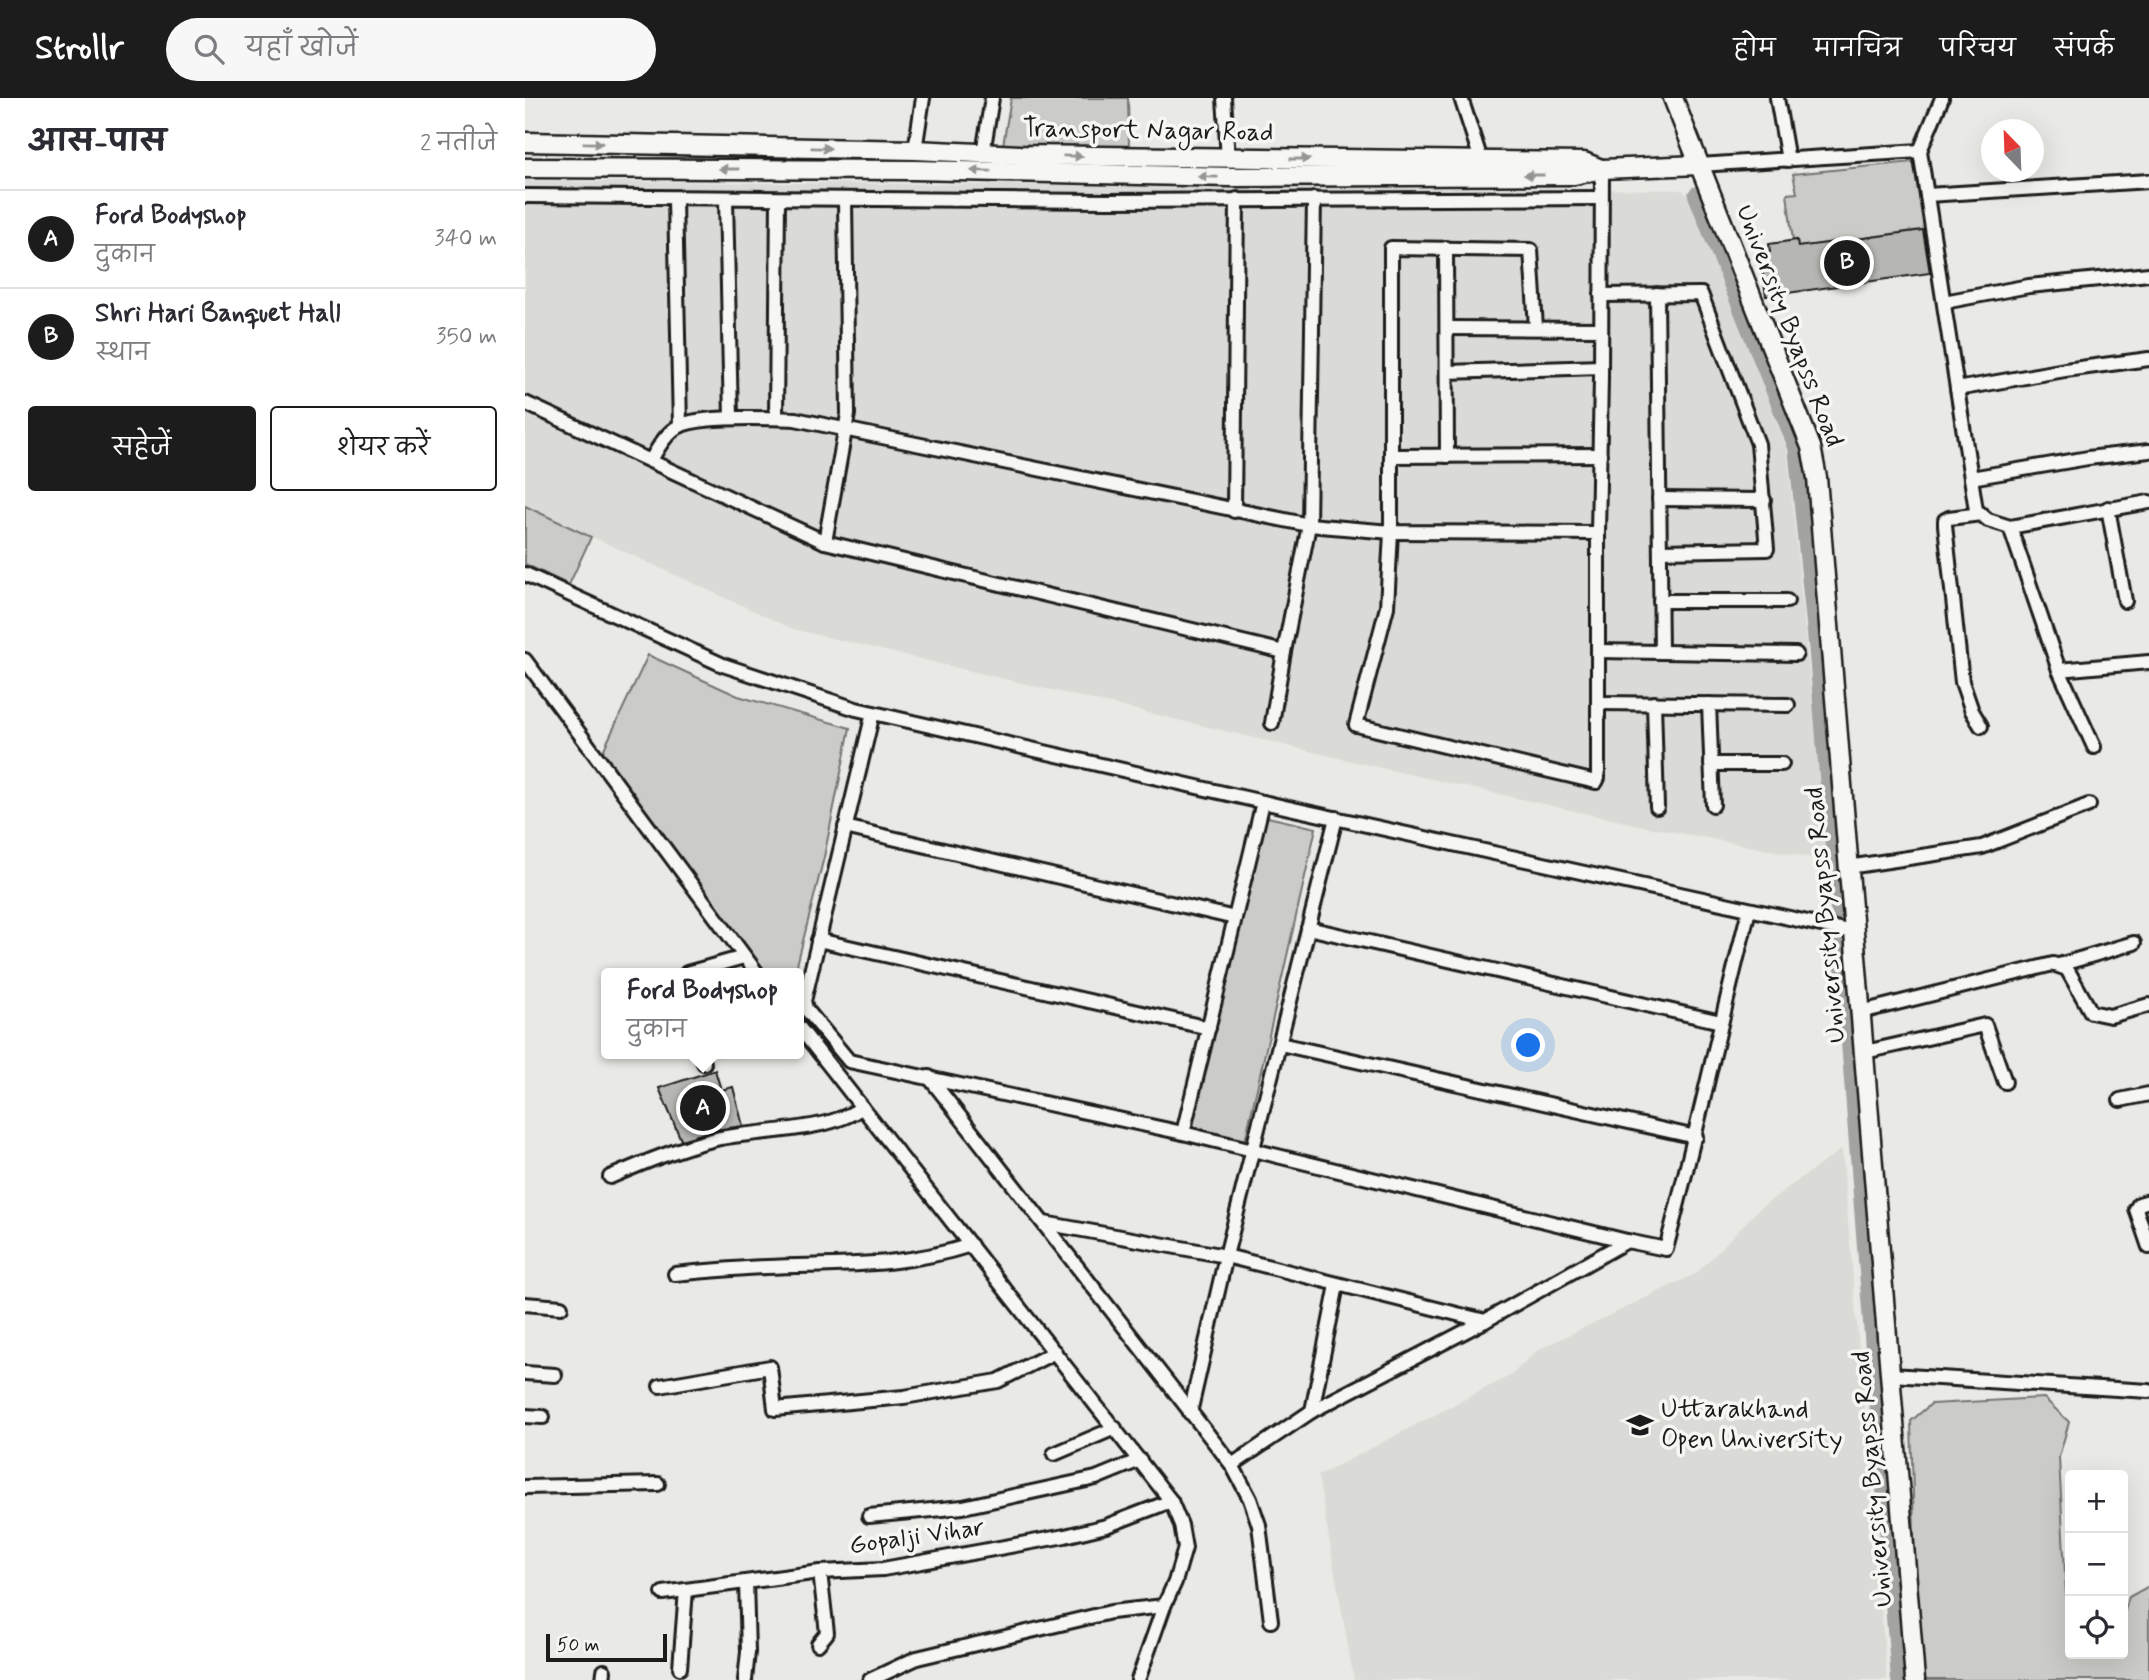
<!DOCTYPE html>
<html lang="hi">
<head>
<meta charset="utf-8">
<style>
  :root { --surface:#fff; --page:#f7f7f7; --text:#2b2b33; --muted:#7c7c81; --line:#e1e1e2; --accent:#1c1c1c }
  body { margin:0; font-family:Mynerve,"Playpen Sans Deva",sans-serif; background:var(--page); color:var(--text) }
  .controls { position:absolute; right:21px; bottom:21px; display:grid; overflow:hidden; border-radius:7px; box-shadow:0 7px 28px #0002 }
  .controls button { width:63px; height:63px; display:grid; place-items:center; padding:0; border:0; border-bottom:2px solid var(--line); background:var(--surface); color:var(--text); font:35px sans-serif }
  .compass { position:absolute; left:1456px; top:21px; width:63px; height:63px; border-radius:50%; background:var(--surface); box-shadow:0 7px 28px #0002; rotate:337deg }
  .scale { position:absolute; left:21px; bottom:18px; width:121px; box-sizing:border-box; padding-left:7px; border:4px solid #1c1c1c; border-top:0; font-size:19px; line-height:24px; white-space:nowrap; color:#1c1c1c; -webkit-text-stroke:5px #f6f6f2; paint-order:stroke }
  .you { position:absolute; left:1004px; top:948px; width:24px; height:24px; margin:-18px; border:5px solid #fff; border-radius:50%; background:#1a73e8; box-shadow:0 0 0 10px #1a73e833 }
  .badge { display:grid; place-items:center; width:46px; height:46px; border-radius:50%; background:var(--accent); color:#fff; font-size:23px; font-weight:700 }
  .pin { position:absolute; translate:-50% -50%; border:4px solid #fff; box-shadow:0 2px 7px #0006 }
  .popup { position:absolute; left:76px; top:870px; width:203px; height:91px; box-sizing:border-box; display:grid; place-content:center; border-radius:7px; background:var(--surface); filter:drop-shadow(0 2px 5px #0005); font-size:23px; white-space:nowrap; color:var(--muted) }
  .popup b { font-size:26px; color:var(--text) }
  .popup::after { content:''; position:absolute; left:50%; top:100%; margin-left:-14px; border:14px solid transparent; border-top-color:var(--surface) }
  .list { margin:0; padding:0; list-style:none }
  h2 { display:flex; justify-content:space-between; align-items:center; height:91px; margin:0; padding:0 28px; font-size:30px }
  h2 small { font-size:23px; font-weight:400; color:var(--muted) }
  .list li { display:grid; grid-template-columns:46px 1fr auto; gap:21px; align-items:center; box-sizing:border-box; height:98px; padding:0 28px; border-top:2px solid var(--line) }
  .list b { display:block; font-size:26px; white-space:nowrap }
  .list p { margin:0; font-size:23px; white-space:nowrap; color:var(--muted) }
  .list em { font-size:23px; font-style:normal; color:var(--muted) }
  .actions { display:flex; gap:14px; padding:21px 28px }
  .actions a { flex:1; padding:16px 0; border:2px solid var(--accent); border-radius:7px; text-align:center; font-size:24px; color:var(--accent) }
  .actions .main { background:var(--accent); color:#fff }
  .icon { flex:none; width:38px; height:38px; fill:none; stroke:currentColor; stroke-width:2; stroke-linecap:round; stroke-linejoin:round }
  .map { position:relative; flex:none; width:1624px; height:1582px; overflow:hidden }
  header { display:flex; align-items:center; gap:42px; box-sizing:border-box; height:98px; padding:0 35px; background:var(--accent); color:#fff }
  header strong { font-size:33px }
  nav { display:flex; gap:38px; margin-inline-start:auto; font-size:24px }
  .search { width:490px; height:63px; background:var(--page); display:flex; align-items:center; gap:18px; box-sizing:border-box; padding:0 24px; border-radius:38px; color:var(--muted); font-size:26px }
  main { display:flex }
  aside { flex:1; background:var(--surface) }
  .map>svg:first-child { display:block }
  .built { fill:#dadad6 }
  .green { fill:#cbcbc7; stroke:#747472; stroke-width:2 }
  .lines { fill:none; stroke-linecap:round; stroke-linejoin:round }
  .canal { stroke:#a3a3a1; stroke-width:18 }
  .building { fill:#b6b6b3; stroke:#1c1c1c; stroke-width:2 }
  .street-casing { stroke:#1c1c1c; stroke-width:18 }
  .secondary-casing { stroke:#1c1c1c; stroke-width:23 }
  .street { stroke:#f6f6f2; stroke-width:12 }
  .secondary { stroke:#f6f6f2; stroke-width:18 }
  .oneway { fill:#949492 }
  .labels { text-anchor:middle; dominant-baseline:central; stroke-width:7; stroke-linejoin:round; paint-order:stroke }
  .street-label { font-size:26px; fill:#1c1c1c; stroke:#f6f6f2 }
  .poi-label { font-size:26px; fill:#1c1c1c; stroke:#f6f6f2; text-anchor:start }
</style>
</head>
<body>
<header>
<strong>Strollr</strong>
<div class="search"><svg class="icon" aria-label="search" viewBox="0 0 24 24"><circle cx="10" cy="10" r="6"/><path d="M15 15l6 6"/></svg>यहाँ खोजें</div>
<nav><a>होम</a><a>मानचित्र</a><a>परिचय</a><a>संपर्क</a></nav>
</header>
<main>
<aside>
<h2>आस-पास<small>2 नतीजे</small></h2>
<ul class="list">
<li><span class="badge">A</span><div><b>Ford Bodyshop</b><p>दुकान</p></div><em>340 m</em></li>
<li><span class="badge">B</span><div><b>Shri Hari Banquet Hall</b><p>स्थान</p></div><em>350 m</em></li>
</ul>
<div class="actions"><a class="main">सहेजें</a><a>शेयर करें</a></div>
</aside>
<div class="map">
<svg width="1624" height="1582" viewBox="0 0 1624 1582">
  <rect width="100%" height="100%" fill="#e9e9e5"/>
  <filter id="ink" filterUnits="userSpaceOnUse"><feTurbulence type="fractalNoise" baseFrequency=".0143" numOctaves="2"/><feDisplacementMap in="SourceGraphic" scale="14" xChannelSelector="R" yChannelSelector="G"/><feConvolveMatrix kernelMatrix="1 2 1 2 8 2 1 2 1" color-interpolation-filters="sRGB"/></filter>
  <g filter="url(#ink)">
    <!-- built -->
    <g class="built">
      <polygon points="0,83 1157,92 1166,102 1262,351 1303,763 1113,727 852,669 268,531 0,408"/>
      <polygon points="1317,1051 1362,1582 829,1582 793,1378 986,1277 1013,1252 1172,1175 1236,1109"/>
    </g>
    <!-- green -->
    <g class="green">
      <polygon points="486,0 603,0 604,50 478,47"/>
      <polygon points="1388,64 1402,131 1273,149 1268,143 1262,96 1272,95 1268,76"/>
      <polygon points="0,408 66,439 44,487 0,466"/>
      <polygon points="123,557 213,598 325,630 299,759 270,875 242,875 140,741 78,653"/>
      <polygon points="738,718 791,730 720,1043 667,1031"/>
      <polygon points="1519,1300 1544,1324 1534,1359 1541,1496 1545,1504 1545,1556 1598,1556 1598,1519 1604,1499 1624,1488 1624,1582 1393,1582 1386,1323 1406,1306"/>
    </g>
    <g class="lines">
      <!-- canal -->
      <polyline class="canal" points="1172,97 1272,349 1292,545 1321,893 1375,1582"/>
    </g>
    <!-- building -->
    <g class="building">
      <polygon points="1398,132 1405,175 1241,198 1235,155 1245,154 1244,146 1272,142 1273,149"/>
      <polygon points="190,972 196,992 208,989 218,1028 189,1032 156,1042 134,990"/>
    </g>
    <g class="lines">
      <!-- street casing -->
      <g class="street-casing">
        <g id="street">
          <polyline points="699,0 703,61"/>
          <polyline points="936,0 956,62"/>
          <polyline points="1252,0 1263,62"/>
          <polyline points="1417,0 1395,53 1451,412 1463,422 1485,429 1534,572 1569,649"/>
          <polyline points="390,52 398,0"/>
          <polyline points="458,55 467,0"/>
          <polyline points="1174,67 1395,53"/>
          <polyline points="1402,97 1624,83"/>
          <polyline points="0,98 584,103 1076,100"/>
          <polyline points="150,101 155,328"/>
          <polyline points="201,101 206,320"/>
          <polyline points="921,150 922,358"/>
          <polyline points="1132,196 1136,554"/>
          <polyline points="1076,197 1176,196 1233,346 1242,451 1135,453"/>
          <polyline points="1419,204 1504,188 1624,176"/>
          <polyline points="922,230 1076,231"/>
          <polyline points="1011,230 1006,152 866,150 866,434 862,509 831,627 1071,684 1073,680 1073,435"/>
          <polyline points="922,274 1076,269"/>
          <polyline points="1432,291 1540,272 1624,261"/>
          <polyline points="0,305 300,444 759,554 784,427 789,101"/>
          <polyline points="251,320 253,101"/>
          <polyline points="866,358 1075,357"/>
          <path d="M126 362C133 350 141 335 154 328 177 317 243 320 270 321L784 427 866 434 1073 435 1076 280 1077 71"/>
          <polyline points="1446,380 1563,360 1624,353"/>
          <polyline points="1134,401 1239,402"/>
          <polyline points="1583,410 1600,503"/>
          <polyline points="709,413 712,101"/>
          <polyline points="1456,416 1424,420 1420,422 1420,427 1437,584 1447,613 1456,628"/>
          <polyline points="1485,429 1624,404"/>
          <polyline points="300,444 323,316 320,102"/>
          <polyline points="0,476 198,567 331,611 764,710 1328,834"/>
          <polyline points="1135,503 1262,503"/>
          <polyline points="1073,553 1271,556"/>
          <polyline points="0,562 232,875"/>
          <polyline points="1534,572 1624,564"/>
          <polyline points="1073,605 1263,607"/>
          <polyline points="1129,605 1132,709"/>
          <polyline points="1184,606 1188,707"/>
          <path d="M348 615 279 903 281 911 324 963 658 1035 1102 1143 1141 1151C1171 1039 1195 925 1224 812"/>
          <polyline points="747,625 759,554"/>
          <polyline points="1186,666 1257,666"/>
          <polyline points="320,729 710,820"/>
          <polyline points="1323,769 1457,749 1564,707"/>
          <polyline points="783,830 1196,924"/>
          <polyline points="293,842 684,930"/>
          <polyline points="1534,867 1609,845"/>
          <polyline points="162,875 219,859"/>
          <polyline points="1336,914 1528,866 1542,871 1566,914 1585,918 1624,907"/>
          <polyline points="274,929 646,1403 656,1427 660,1450 650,1484 639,1508 613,1582"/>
          <polyline points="755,946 1171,1039"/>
          <polyline points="1340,954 1460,927 1480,984"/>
          <polyline points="176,956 179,965"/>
          <polyline points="404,979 707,1367 725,1401 734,1427 746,1523"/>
          <polyline points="1595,1002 1624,996"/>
          <polyline points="658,1035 738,704"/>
          <path d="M85 1079C120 1064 154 1050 191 1041 232 1032 306 1034 337 1009"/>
          <polyline points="1624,1103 1614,1106 1611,1111 1624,1149"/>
          <polyline points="519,1125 701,1158 960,1223"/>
          <path d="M150 1176C181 1173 212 1170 242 1169 316 1166 374 1170 446 1147"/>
          <polyline points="0,1206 36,1209"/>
          <polyline points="0,1275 30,1277"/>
          <polyline points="1366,1277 1624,1293"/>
          <polyline points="135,1288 245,1269 250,1311 379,1299 473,1283 530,1254"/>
          <polyline points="787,1313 812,1187"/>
          <polyline points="665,1315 701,1158 811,720"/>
          <polyline points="0,1318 18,1319"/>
          <polyline points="529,1356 590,1330"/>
          <polyline points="707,1367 787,1313 960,1223 1102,1143"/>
          <polyline points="0,1389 133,1386"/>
          <polyline points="344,1418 438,1409 571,1380 615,1362"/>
          <polyline points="138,1495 295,1474 358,1471 540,1438 581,1428 646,1403"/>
          <polyline points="293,1546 302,1535 295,1474"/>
          <polyline points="155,1570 161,1492"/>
          <polyline points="78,1582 79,1573"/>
          <polyline points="220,1582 223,1554 221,1484"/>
          <polyline points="345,1582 392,1560 586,1514 639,1508"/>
        </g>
      </g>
      <!-- secondary casing -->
      <g class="secondary-casing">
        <g id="secondary">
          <polyline points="1148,0 1286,349 1292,380 1390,1582"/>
          <polyline points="0,44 390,52 495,57 1059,64 1076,71"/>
          <polyline points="0,70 388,72 706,79 1049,77 1077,71 1174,67"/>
        </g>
      </g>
      <!-- street -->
      <use href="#street" class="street"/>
      <!-- secondary -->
      <use href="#secondary" class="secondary"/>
    </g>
    <!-- one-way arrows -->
    <defs><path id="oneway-solid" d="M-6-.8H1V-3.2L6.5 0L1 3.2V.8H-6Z" transform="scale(1.75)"/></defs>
    <g class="oneway">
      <use href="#oneway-solid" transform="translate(68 45) rotate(1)"/>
      <use href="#oneway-solid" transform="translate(296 50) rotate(1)"/>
      <use href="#oneway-solid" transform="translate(548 58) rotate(1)"/>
      <use href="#oneway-solid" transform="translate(775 61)"/>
      <use href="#oneway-solid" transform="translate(204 71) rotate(-180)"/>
      <use href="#oneway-solid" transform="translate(456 73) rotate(-179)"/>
      <use href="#oneway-solid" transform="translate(1009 77) rotate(180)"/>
      <use href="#oneway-solid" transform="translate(683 79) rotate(-179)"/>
    </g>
  </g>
  <!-- icons -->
  <defs>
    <g id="university-bare" transform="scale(2.1)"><path d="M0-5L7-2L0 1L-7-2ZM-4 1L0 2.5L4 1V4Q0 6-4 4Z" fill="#1c1c1c" stroke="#f6f6f2" stroke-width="2.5" paint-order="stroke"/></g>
  </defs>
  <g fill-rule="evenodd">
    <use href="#university-bare" x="1115" y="1327"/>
  </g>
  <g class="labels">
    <!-- street labels -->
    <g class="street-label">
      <text transform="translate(623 33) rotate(1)">Transport Nagar Road</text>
      <text transform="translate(1264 228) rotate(69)">University Byapss Road</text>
      <text transform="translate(1301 817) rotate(-95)">University Byapss Road</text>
      <text transform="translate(1348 1381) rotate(-95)">University Byapss Road</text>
      <text transform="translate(392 1439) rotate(-8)">Gopalji Vihar</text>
    </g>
    <!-- poi labels -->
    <g class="poi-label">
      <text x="1136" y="1312">Uttarakhand<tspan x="1136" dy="30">Open University</tspan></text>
    </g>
  </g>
</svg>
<div class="controls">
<button>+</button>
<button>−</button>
<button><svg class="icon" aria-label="locate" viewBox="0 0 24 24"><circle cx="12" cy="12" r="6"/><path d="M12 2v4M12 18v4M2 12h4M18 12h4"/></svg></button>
</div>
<svg class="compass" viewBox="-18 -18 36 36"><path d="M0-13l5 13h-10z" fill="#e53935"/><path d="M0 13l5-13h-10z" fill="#7c7c81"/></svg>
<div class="scale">50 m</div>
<div class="you"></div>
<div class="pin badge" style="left:178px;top:1010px">A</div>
<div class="popup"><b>Ford Bodyshop</b>दुकान</div>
<div class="pin badge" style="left:1322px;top:165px">B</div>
</div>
</main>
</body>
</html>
